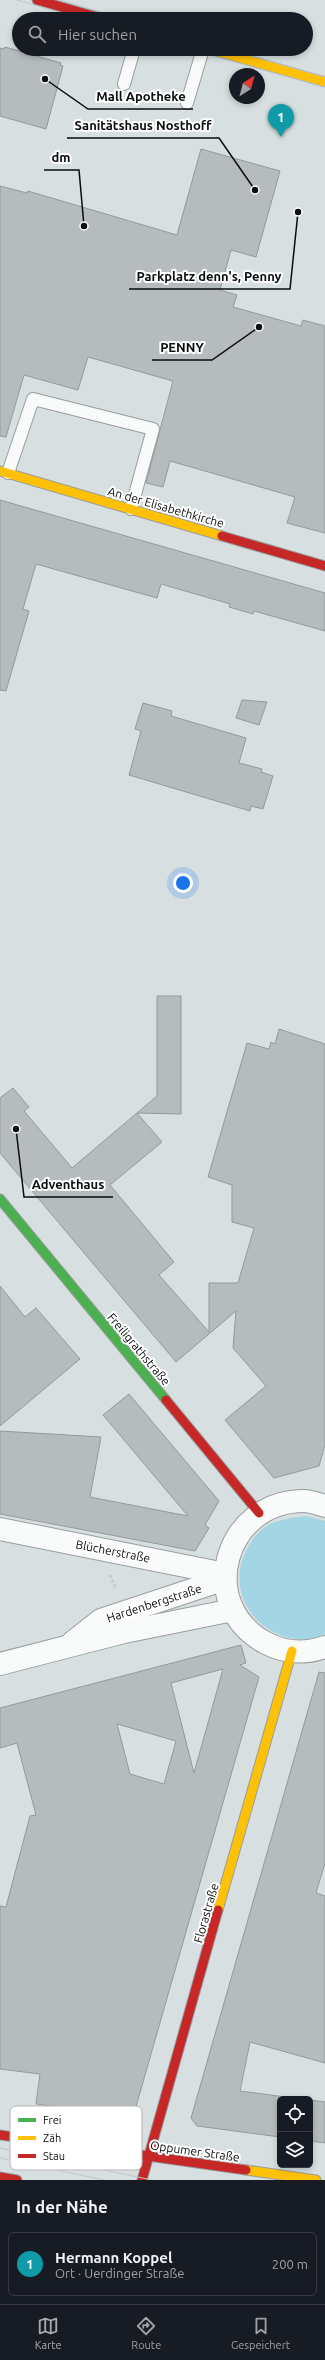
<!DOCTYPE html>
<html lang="de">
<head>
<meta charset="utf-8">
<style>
  :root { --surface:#171b24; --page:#242831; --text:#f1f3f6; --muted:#9ea1a6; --line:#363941; --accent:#a9acaf }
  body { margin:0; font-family:Ubuntu,sans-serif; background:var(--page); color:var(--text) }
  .controls { position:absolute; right:12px; bottom:12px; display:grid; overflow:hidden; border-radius:6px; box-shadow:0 2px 6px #0003 }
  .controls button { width:36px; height:36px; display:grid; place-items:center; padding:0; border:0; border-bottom:1px solid var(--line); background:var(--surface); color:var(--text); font:20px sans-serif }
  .compass { position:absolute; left:229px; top:68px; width:36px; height:36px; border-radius:50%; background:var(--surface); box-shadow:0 2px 6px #0003; rotate:36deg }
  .you { position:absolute; left:183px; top:883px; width:14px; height:14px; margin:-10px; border:3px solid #fff; border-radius:50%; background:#1a73e8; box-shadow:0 0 0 6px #1a73e833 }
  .badge { display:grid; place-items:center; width:26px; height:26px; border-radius:50%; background:var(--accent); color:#fff; font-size:13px; font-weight:700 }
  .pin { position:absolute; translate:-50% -33px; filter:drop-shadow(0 1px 2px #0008) }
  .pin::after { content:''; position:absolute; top:21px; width:14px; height:12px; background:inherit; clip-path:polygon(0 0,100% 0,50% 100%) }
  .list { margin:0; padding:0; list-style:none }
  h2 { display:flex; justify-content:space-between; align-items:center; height:52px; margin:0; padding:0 16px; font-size:17px }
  h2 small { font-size:13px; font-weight:400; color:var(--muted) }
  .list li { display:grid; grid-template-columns:26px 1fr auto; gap:12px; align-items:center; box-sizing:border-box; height:64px; margin:0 8px 8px; padding:0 8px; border:1px solid var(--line); border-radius:6px }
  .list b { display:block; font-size:15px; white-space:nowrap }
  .list p { margin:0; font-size:13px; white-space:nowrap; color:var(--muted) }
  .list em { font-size:13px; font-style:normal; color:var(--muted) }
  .icon { flex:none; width:22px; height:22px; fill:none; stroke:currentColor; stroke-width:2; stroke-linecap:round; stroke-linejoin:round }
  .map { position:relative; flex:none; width:325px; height:2180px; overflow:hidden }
  .search { position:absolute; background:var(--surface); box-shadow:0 2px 6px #0003; left:12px; right:12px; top:12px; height:44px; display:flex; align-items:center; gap:10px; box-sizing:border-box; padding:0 14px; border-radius:22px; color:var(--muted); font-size:15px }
  .sheet { height:124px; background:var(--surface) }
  nav { display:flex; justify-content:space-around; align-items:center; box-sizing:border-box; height:56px; border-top:1px solid var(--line); background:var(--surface); font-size:11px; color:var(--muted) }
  nav a { display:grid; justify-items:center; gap:2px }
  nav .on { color:var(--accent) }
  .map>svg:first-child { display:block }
  .green { fill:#a3d5e4 }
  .building { fill:#b6bcbd; stroke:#949a9c; fill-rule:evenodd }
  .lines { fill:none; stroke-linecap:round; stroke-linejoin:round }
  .lane-casing { stroke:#989ea0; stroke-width:14 }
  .street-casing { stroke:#989ea0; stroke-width:24 }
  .fast-casing { stroke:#989ea0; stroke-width:11 }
  .slow-casing { stroke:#989ea0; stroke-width:11 }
  .jam-casing { stroke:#989ea0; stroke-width:11 }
  .path { stroke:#c6c8c8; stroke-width:2.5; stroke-dasharray:3 2; stroke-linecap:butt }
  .lane { stroke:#f9fafa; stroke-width:12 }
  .street { stroke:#f9fafa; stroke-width:22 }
  .fast { stroke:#4caf50; stroke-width:9 }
  .slow { stroke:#ffc107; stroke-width:9 }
  .jam { stroke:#c62828; stroke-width:9 }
  .tram { stroke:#c3c5c5; stroke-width:1 }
  .labels { text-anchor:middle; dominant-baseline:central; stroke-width:4; stroke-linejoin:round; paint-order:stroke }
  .street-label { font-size:12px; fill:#090d0f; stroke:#fff }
  .key { fill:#fff; stroke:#b5b6b7; stroke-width:1 }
  .key-label { font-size:11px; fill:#090d0f }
  .leader { fill:none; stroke:#090d0f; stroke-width:1.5 }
  .callout-dot { fill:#090d0f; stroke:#fff; stroke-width:1.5 }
  .callout-label { font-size:13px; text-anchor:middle; font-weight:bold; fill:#090d0f; stroke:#fff; stroke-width:4; stroke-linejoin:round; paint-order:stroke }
</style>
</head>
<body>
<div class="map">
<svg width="325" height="2180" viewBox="0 0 325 2180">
  <rect width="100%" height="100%" fill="#d7dfe1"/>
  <!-- green -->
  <path class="green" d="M306 1516 325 1521V1634C313 1641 299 1640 286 1637 249 1626 228 1587 246 1551 250 1542 257 1533 265 1527 278 1519 292 1518 306 1516Z"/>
  <!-- building -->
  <g class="building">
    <polygon points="5,47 61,63 60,65 63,66 46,129 0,116 0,48 4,49"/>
    <polygon points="201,149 280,171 256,257 231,250 220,290 237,295 233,307 301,326 303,320 325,326 325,533 287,523 295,497 170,461 163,487 146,483 173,381 88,357 78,390 24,375 6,437 0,436 0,186 27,193 28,191 177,235"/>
    <polygon points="0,500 325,593 325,631 254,611 253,614 229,607 230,604 161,584 157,598 36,564 23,609 29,611 6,691 0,690"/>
    <polygon points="242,700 267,702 259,725 236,718"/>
    <polygon points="143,703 172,711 171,716 246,738 239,763 262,769 261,772 273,776 263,809 251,806 250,811 129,775 141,731 135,729"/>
    <polygon points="157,996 181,996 181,1114 137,1113 162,1142 110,1185 174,1262 159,1275 209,1332 209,1283 238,1283 254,1228 232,1222 232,1185 208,1177 247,1043 269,1049 271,1042 275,1044 279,1029 325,1044 325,1445 319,1466 274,1478 225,1420 266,1386 233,1348 236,1311 176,1362 0,1153 0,1098 13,1088 29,1107 24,1111 72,1168 157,1096"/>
    <polygon points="0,1286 25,1317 36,1308 80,1359 0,1426"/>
    <polygon points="129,1394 219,1501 205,1525 209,1528 195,1551 0,1514 0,1431 101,1437 90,1497 188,1516 103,1415"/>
    <path d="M241 1645 246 1663 240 1665 259 1677 133 2117 36 2104 40 2074 0 2069V1906L6 1907 30 1816 36 1815 17 1743 0 1748V1708ZM223 1669 194 1773 171 1683ZM117 1724 176 1741 164 1784 130 1774Z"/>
    <polygon points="319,1672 325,1673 325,1863 316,1893 325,1896 325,2063 250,2042 240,2091 301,2099 280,2099 280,2137 197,2126 191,2118"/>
    <polygon points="310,2100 325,2102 325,2143 310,2141"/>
  </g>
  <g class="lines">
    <!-- lane casing -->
    <g class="lane-casing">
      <g id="lane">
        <polyline points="124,84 134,49"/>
        <polyline points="187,103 203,49"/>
        <polyline points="8,473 33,399 153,429 131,509"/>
      </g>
    </g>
    <!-- street casing -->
    <g class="street-casing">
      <g id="street">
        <path d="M325 1506C318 1504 311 1501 304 1501 224 1501 195 1605 266 1643 285 1653 305 1654 325 1647"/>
        <polyline points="0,1529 225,1574"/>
        <polyline points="73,1642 101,1620 225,1579"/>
        <polyline points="0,1664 124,1632 233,1610"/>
      </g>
    </g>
    <!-- fast casing -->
    <g class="fast-casing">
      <polyline id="fast" points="0,1199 166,1400"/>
    </g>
    <!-- slow casing -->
    <g class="slow-casing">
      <g id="slow">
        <polyline points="209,49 325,82"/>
        <polyline points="0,471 222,536"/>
        <polyline points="218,1910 292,1651"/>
        <polyline points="246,2170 316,2180"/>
      </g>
    </g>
    <!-- jam casing -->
    <g class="jam-casing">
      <g id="jam">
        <polyline points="37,0 104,19"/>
        <polyline points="222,536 325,566"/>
        <polyline points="166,1400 259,1513"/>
        <polyline points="0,2135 246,2170"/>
        <polyline points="0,2177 17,2180"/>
        <polyline points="142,2180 218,1910"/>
      </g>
    </g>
    <!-- path -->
    <polyline class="path" points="110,1575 116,1589"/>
    <!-- lane -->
    <use href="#lane" class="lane"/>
    <!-- street -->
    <use href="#street" class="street"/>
    <!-- fast -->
    <use href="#fast" class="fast"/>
    <!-- slow -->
    <use href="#slow" class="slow"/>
    <!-- jam -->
    <use href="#jam" class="jam"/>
    <!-- tram -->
    <g class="tram">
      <polyline points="17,0 83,19"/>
      <polyline points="60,0 124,19"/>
      <polyline points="188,49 325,87"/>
      <polyline points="227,49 325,77"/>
      <polyline points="0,2148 152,2180"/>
      <polyline points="0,2158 104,2180"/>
    </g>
  </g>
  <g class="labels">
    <!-- street labels -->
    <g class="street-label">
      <text transform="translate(166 507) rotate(16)">An der Elisabethkirche</text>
      <text transform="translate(139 1349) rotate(50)">Freiligrathstraße</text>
      <text transform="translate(113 1551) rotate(11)">Blücherstraße</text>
      <text transform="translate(154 1603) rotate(-18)">Hardenbergstraße</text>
      <text transform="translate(206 1913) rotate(-74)">Florastraße</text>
      <text transform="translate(195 2151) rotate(8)">Oppumer Straße</text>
    </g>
  </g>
  <!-- legend -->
  <rect x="10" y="2106" width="132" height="64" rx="6" class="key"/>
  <rect x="18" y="2118" width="18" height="4" fill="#4caf50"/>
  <rect x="18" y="2136" width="18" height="4" fill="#ffc107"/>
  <rect x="18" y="2154" width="18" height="4" fill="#c62828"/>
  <g class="key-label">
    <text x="43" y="2124">Frei</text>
    <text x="43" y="2142">Zäh</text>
    <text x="43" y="2160">Stau</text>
  </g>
  <!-- callouts -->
  <path class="leader" d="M45 79L88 109H193M255 190L219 138H67M84 226L79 170H44M298 212L290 289H129M259 327L212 360H152M16 1129L24 1197H113"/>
  <g class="callout-dot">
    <circle cx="45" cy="79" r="4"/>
    <circle cx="255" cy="190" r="4"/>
    <circle cx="84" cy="226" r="4"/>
    <circle cx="298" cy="212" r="4"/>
    <circle cx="259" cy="327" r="4"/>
    <circle cx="16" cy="1129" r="4"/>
  </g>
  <g class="callout-label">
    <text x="141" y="101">Mall Apotheke</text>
    <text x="143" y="130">Sanitätshaus Nosthoff</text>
    <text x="61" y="162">dm</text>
    <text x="209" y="281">Parkplatz denn's, Penny</text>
    <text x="182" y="352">PENNY</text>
    <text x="68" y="1189">Adventhaus</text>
  </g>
</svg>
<div class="controls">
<button><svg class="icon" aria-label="locate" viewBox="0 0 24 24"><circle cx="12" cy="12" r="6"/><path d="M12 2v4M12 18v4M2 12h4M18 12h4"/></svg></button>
<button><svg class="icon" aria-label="layers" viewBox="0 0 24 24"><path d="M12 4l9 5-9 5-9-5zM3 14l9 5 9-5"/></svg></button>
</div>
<svg class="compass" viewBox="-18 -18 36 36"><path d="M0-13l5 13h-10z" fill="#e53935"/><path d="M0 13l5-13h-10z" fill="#9ea1a6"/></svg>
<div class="you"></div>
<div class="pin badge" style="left:281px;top:137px;background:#0f9aa8">1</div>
<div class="search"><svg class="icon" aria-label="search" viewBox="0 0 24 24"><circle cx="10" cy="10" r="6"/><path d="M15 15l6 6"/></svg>Hier suchen</div>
</div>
<section class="sheet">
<h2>In der Nähe<small></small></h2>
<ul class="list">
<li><span class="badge" style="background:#0f9aa8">1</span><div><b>Hermann Koppel</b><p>Ort · Uerdinger Straße</p></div><em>200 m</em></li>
</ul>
</section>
<nav>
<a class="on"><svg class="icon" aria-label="map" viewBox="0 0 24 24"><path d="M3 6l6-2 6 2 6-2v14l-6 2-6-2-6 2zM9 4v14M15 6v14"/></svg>Karte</a>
<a><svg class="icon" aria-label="directions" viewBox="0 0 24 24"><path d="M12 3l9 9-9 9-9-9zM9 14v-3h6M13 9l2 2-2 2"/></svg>Route</a>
<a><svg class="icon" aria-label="saved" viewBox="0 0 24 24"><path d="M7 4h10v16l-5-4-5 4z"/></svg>Gespeichert</a>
</nav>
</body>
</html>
